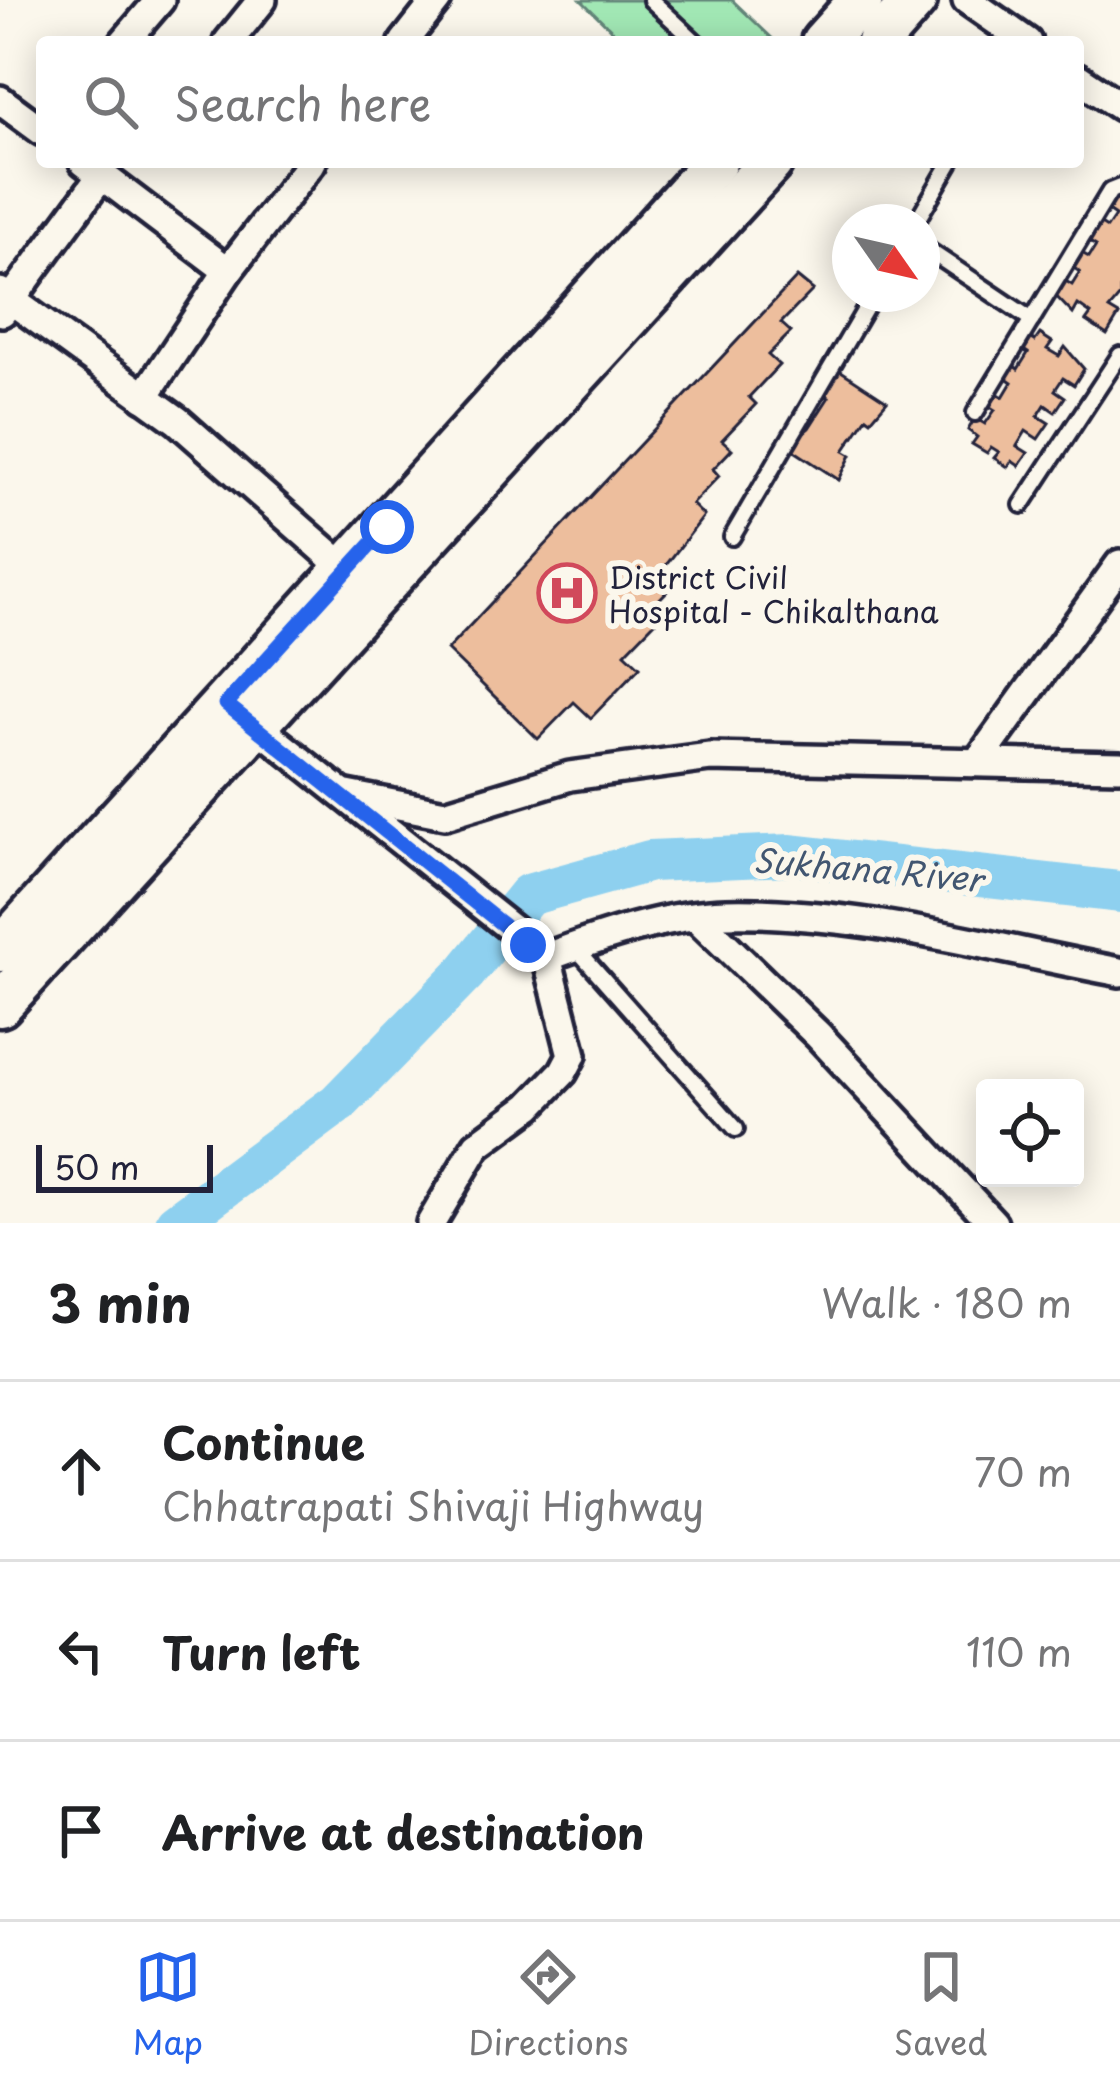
<!DOCTYPE html>
<html lang="en">
<head>
<meta charset="utf-8">
<style>
  :root { --surface:#fff; --page:#f6f6f6; --text:#202124; --muted:#757577; --line:#e0e0e0; --accent:#2563eb }
  body { margin:0; font-family:"Playpen Sans",sans-serif; background:var(--page); color:var(--text) }
  .controls { position:absolute; right:36px; bottom:36px; display:grid; overflow:hidden; border-radius:12px; box-shadow:0 6px 30px #0003 }
  .controls button { width:108px; height:108px; display:grid; place-items:center; padding:0; border:0; border-bottom:3px solid var(--line); background:var(--surface); color:var(--text); font:60px sans-serif }
  .compass { position:absolute; left:832px; top:204px; width:108px; height:108px; border-radius:50%; background:var(--surface); box-shadow:0 6px 30px #0003; rotate:124deg }
  .scale { position:absolute; left:36px; bottom:30px; width:177px; box-sizing:border-box; padding-left:12px; border:6px solid #22223b; border-top:0; font-size:33px; line-height:42px; white-space:nowrap; color:#22223b; -webkit-text-stroke:9px #fbf7ec; paint-order:stroke }
  .stop { position:absolute; width:36px; height:36px; margin:-27px; border:9px solid #2563eb; border-radius:50%; background:#fff }
  .stop.end { background:#2563eb; border-color:#fff; box-shadow:0 3px 12px #0008 }
  .list { margin:0; padding:0; list-style:none }
  h2 { display:flex; justify-content:space-between; align-items:center; height:156px; margin:0; padding:0 48px; font-size:51px }
  h2 small { font-size:39px; font-weight:400; color:var(--muted) }
  .list li { display:grid; grid-template-columns:78px 1fr auto; gap:36px; align-items:center; box-sizing:border-box; height:180px; padding:0 48px; border-top:3px solid var(--line) }
  .list b { display:block; font-size:45px; white-space:nowrap }
  .list p { margin:0; font-size:39px; white-space:nowrap; color:var(--muted) }
  .list em { font-size:39px; font-style:normal; color:var(--muted) }
  .icon { flex:none; width:66px; height:66px; fill:none; stroke:currentColor; stroke-width:2; stroke-linecap:round; stroke-linejoin:round }
  .map { position:relative; flex:none; width:1120px; height:1223px; overflow:hidden }
  .search { position:absolute; background:var(--surface); box-shadow:0 6px 30px #0003; left:36px; right:36px; top:36px; height:132px; display:flex; align-items:center; gap:30px; box-sizing:border-box; padding:0 42px; border-radius:12px; color:var(--muted); font-size:45px }
  .sheet { height:696px; background:var(--surface) }
  nav { display:flex; justify-content:space-around; align-items:center; box-sizing:border-box; height:168px; border-top:3px solid var(--line); background:var(--surface); font-size:33px; color:var(--muted) }
  nav a { display:grid; justify-items:center; gap:6px }
  nav .on { color:var(--accent) }
  .map>svg:first-child { display:block }
  .green { fill:#a1e7b4; stroke:#628478; stroke-width:3 }
  .lines { fill:none; stroke-linecap:round; stroke-linejoin:round }
  .river { stroke:#8ed0ef; stroke-width:42 }
  .building { fill:#edbe9d; stroke:#22223b; stroke-width:3 }
  .lane-casing { stroke:#22223b; stroke-width:22 }
  .street-casing { stroke:#22223b; stroke-width:36 }
  .primary-casing { stroke:#22223b; stroke-width:51 }
  .lane { stroke:#fbf7ec; stroke-width:14 }
  .street { stroke:#fbf7ec; stroke-width:27 }
  .primary { stroke:#fbf7ec; stroke-width:42 }
  .route { stroke:#2563eb; stroke-width:15 }
  .labels { text-anchor:middle; dominant-baseline:central; stroke-width:12; stroke-linejoin:round; paint-order:stroke }
  .poi-label { font-size:30px; fill:#22223b; stroke:#fbf7ec; text-anchor:start }
  .water-label { font-size:33px; font-style:italic; fill:#425671; stroke:#fbf7ec }
</style>
</head>
<body>
<div class="map">
<svg width="1120" height="1223" viewBox="0 0 1120 1223">
  <rect width="100%" height="100%" fill="#fbf7ec"/>
  <filter id="ink" filterUnits="userSpaceOnUse"><feTurbulence type="fractalNoise" baseFrequency=".00833" numOctaves="2"/><feDisplacementMap in="SourceGraphic" scale="24" xChannelSelector="R" yChannelSelector="G"/><feConvolveMatrix kernelMatrix="1 2 1 2 8 2 1 2 1" color-interpolation-filters="sRGB"/></filter>
  <g filter="url(#ink)">
    <!-- green -->
    <polygon class="green" points="581,0 732,0 776,42 624,42"/>
    <g class="lines">
      <!-- river -->
      <polyline class="river" points="176,1223 338,1103 466,972 528,895 650,861 791,855 1120,892"/>
    </g>
    <!-- building -->
    <g class="building">
      <polygon points="1113,198 1120,202 1120,296 1109,309 1119,315 1107,335 1086,321 1091,314 1078,305 1073,314 1052,292 1061,278 1072,285 1080,272 1069,265 1078,251 1089,257 1096,246 1085,239 1096,221 1107,228 1115,216 1106,210"/>
      <polygon points="797,277 813,290 781,323 791,332 768,355 779,365 749,397 756,404 722,440 732,449 713,469 719,476 692,504 704,516 663,569 676,582 646,613 655,622 625,653 640,667 591,718 574,702 538,739 447,650"/>
      <polygon points="1040,334 1052,342 1047,349 1059,356 1065,347 1084,369 1074,385 1063,378 1055,390 1065,397 1055,412 1045,405 1038,416 1049,423 1038,439 1026,431 1017,446 1028,453 1019,466 1012,461 1008,467 994,458 999,452 991,447 987,453 972,444 977,437 968,430 975,418 985,424 995,410 984,403 993,390 1003,397 1012,382 1002,375 1010,363 1018,369 1028,353 1019,347 1027,336 1035,341"/>
      <polygon points="838,369 887,401 871,420 867,417 844,451 851,455 839,480 787,446 809,428 829,397 822,392"/>
    </g>
    <g class="lines">
      <!-- lane casing -->
      <g class="lane-casing">
        <g id="lane">
          <polyline points="651,0 696,42"/>
          <polyline points="916,222 951,162"/>
          <polyline points="922,246 1032,320"/>
          <polyline points="975,413 1110,191 1120,187"/>
          <polyline points="1022,505 1120,355"/>
          <polyline points="732,537 874,294"/>
          <polyline points="575,947 736,1129"/>
        </g>
      </g>
      <!-- street casing -->
      <g class="street-casing">
        <g id="street">
          <polyline points="967,0 1027,42"/>
          <polyline points="124,42 160,0"/>
          <polyline points="228,42 262,0"/>
          <polyline points="404,42 437,0"/>
          <polyline points="1078,78 1120,106"/>
          <polyline points="0,100 42,131"/>
          <polyline points="84,162 228,271"/>
          <polyline points="0,292 178,421 347,570"/>
          <polyline points="2,312 102,175"/>
          <polyline points="144,397 228,271 312,162"/>
          <path d="M244 716 547 957C603 936 665 915 726 913 859 910 991 948 1120 972"/>
          <polyline points="979,760 1120,564"/>
          <polyline points="347,795 445,814 570,776 710,757 1120,766"/>
          <polyline points="697,918 818,1035 993,1223"/>
          <polyline points="431,1223 477,1145 530,1106 563,1072 572,1055 547,957"/>
        </g>
      </g>
      <!-- primary casing -->
      <g class="primary-casing">
        <g id="primary">
          <polyline points="823,42 861,0"/>
          <polyline points="878,42 915,0"/>
          <polyline points="0,950 715,162"/>
          <polyline points="0,1005 771,162"/>
        </g>
      </g>
      <!-- lane -->
      <use href="#lane" class="lane"/>
      <!-- street -->
      <use href="#street" class="street"/>
      <!-- primary -->
      <use href="#primary" class="primary"/>
    </g>
  </g>
  <g class="lines" filter="url(#ink)">
    <!-- route -->
    <polyline class="route" points="387,527 226,704 528,945"/>
  </g>
  <!-- icons -->
  <defs>
    <g id="hospital-ring" transform="scale(3)"><circle r="9.5" fill="#fbf7ec" stroke="#d1495b" stroke-width="1.5"/><path d="M-5-5h3v3.5h4V-5h3V5h-3V1.5h-4V5h-3Z" fill="#d1495b"/></g>
  </defs>
  <g fill-rule="evenodd">
    <use href="#hospital-ring" x="567" y="593"/>
  </g>
  <g class="labels">
    <!-- poi labels -->
    <g class="poi-label">
      <text x="609" y="576">District Civil<tspan x="609" dy="34">Hospital - Chikalthana</tspan></text>
    </g>
    <!-- water labels -->
    <g class="water-label">
      <text transform="translate(868 868) rotate(5)">Sukhana River</text>
    </g>
  </g>
</svg>
<div class="controls">
<button><svg class="icon" aria-label="locate" viewBox="0 0 24 24"><circle cx="12" cy="12" r="6"/><path d="M12 2v4M12 18v4M2 12h4M18 12h4"/></svg></button>
</div>
<svg class="compass" viewBox="-18 -18 36 36"><path d="M0-13l5 13h-10z" fill="#e53935"/><path d="M0 13l5-13h-10z" fill="#757577"/></svg>
<div class="scale">50 m</div>
<div class="stop" style="left:387px;top:527px"></div>
<div class="stop end" style="left:528px;top:945px"></div>
<div class="search"><svg class="icon" aria-label="search" viewBox="0 0 24 24"><circle cx="10" cy="10" r="6"/><path d="M15 15l6 6"/></svg>Search here</div>
</div>
<section class="sheet">
<h2>3 min<small>Walk · 180 m</small></h2>
<ul class="list">
<li><svg class="icon" aria-label="ahead" viewBox="0 0 24 24"><path d="M12 20V5M6 11l6-6 6 6"/></svg><div><b>Continue</b><p>Chhatrapati Shivaji Highway</p></div><em>70 m</em></li>
<li><svg class="icon" aria-label="left" viewBox="0 0 24 24"><path d="M17 20v-9H6M10 6l-5 5 5 5"/></svg><div><b>Turn left</b></div><em>110 m</em></li>
<li><svg class="icon" aria-label="arrive" viewBox="0 0 24 24"><path d="M6 21V4h12l-3 4 3 4H6"/></svg><div><b>Arrive at destination</b></div></li>
</ul>
</section>
<nav>
<a class="on"><svg class="icon" aria-label="map" viewBox="0 0 24 24"><path d="M3 6l6-2 6 2 6-2v14l-6 2-6-2-6 2zM9 4v14M15 6v14"/></svg>Map</a>
<a><svg class="icon" aria-label="directions" viewBox="0 0 24 24"><path d="M12 3l9 9-9 9-9-9zM9 14v-3h6M13 9l2 2-2 2"/></svg>Directions</a>
<a><svg class="icon" aria-label="saved" viewBox="0 0 24 24"><path d="M7 4h10v16l-5-4-5 4z"/></svg>Saved</a>
</nav>
</body>
</html>
